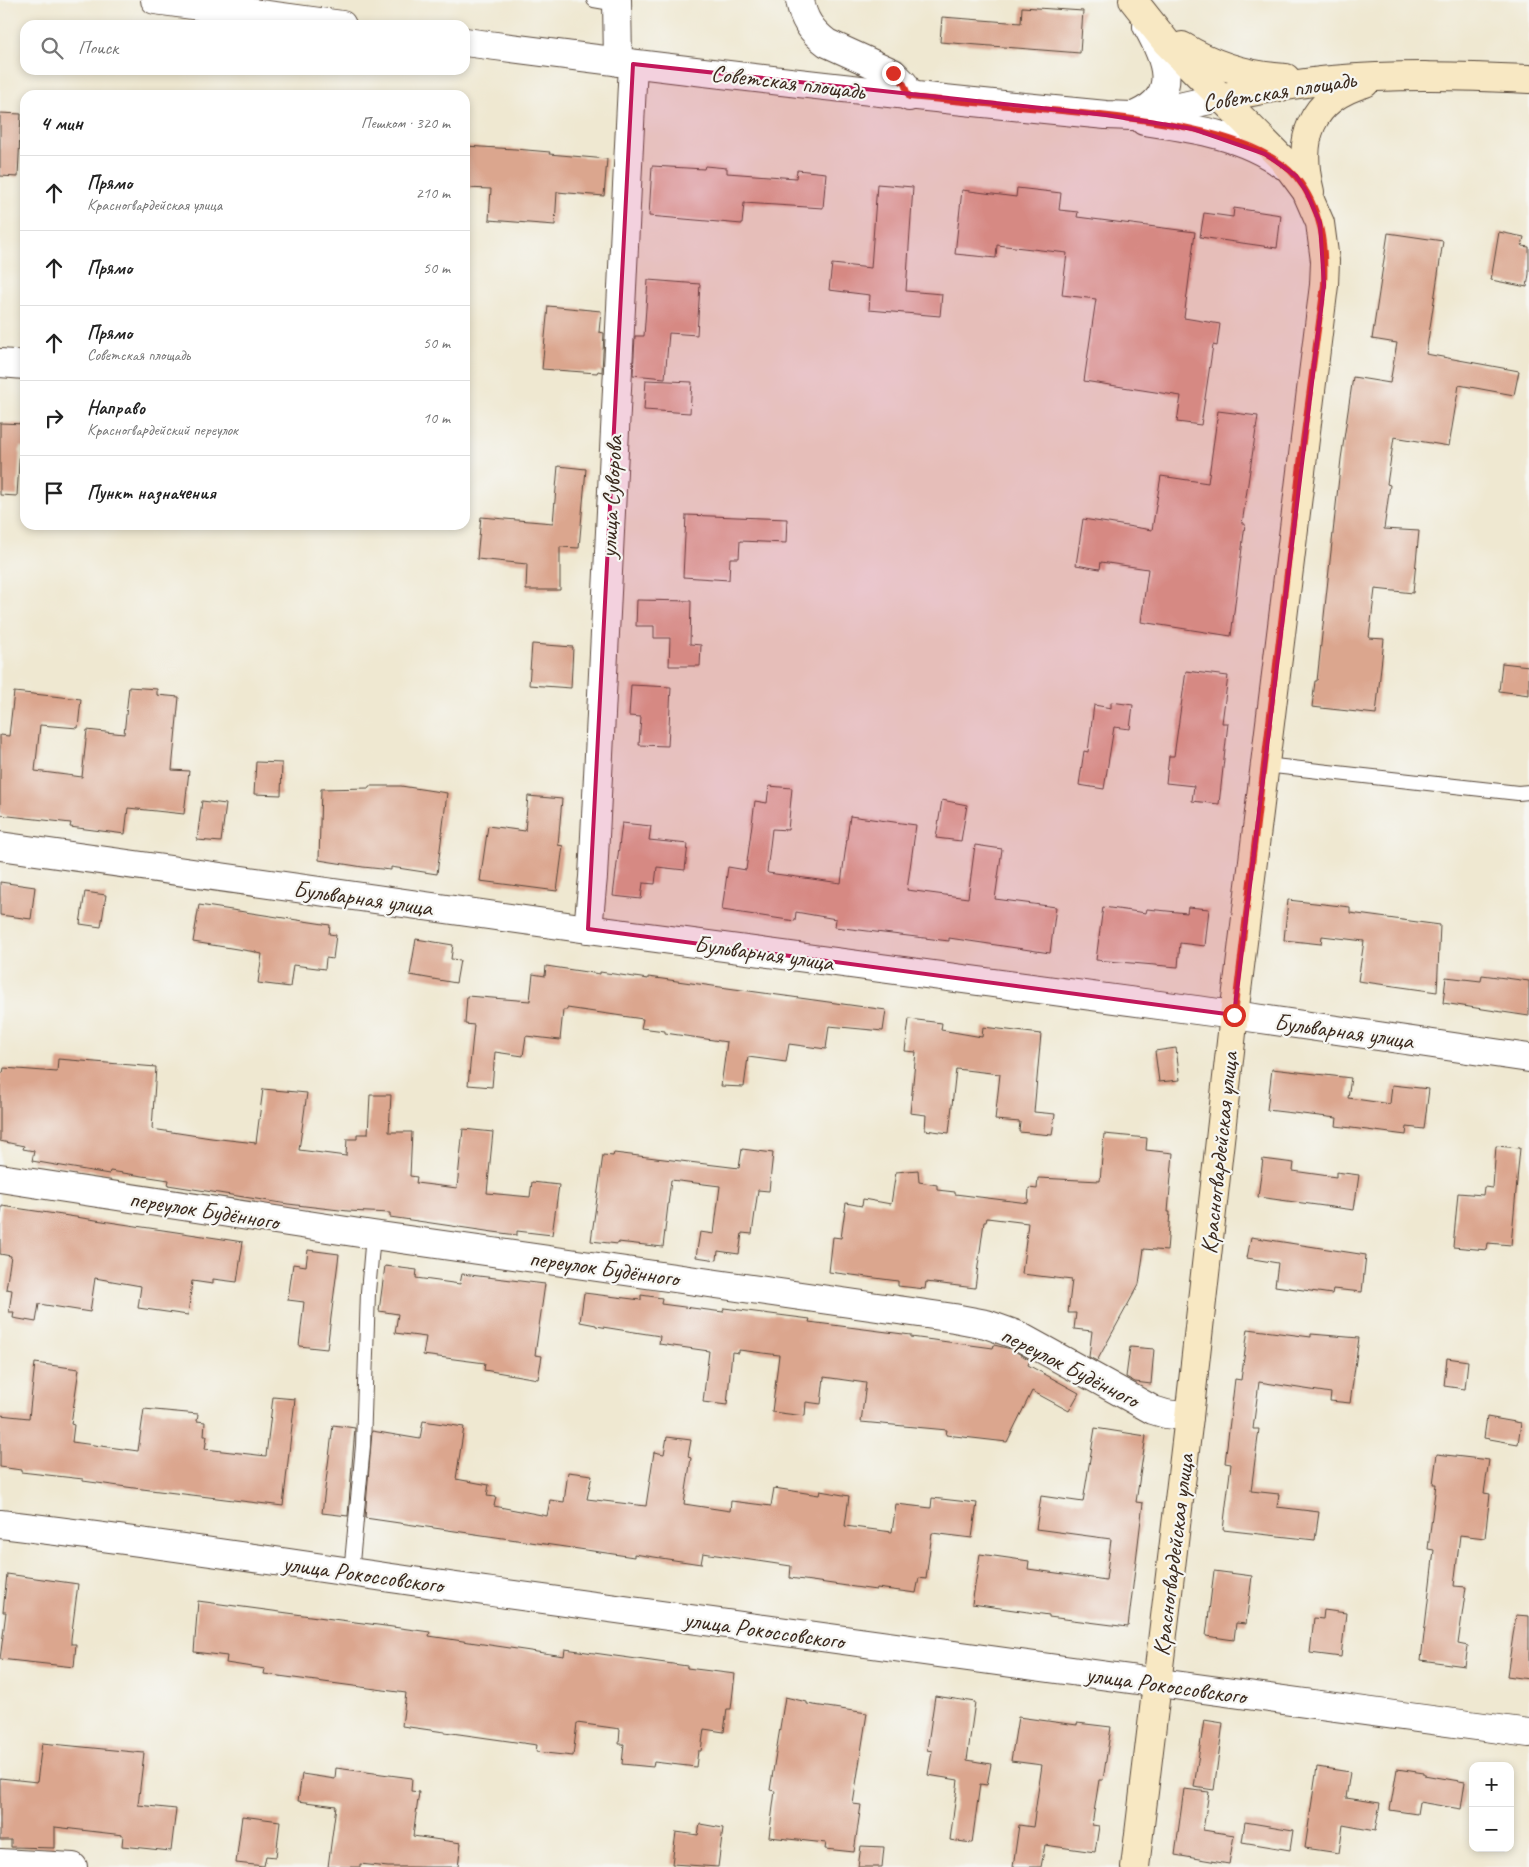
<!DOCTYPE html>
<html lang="ru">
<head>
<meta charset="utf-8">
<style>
  :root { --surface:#fff; --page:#f6f6f6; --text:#222; --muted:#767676; --line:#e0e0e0 }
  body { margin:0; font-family:Caveat,sans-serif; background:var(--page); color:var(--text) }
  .controls { position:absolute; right:15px; bottom:15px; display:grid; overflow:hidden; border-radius:10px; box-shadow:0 2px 8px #0003 }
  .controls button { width:45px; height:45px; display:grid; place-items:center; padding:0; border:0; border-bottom:1px solid var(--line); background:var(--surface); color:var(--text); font:25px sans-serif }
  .stop { position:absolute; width:15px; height:15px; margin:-11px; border:4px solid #d93025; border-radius:50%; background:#fff }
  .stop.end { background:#d93025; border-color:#fff; box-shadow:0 1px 5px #0008 }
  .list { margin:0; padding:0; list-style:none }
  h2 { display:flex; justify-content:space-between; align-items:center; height:65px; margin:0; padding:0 20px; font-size:21px }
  h2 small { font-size:16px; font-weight:400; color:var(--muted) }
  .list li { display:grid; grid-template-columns:32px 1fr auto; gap:15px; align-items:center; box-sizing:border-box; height:75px; padding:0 20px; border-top:1px solid var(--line) }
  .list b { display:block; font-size:19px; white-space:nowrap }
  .list p { margin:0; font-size:16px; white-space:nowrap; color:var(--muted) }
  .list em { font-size:16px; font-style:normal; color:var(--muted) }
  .icon { flex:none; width:28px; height:28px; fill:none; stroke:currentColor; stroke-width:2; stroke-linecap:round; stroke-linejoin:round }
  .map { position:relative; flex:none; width:1529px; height:1867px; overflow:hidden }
  .search { position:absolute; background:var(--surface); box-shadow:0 2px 8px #0003; left:20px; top:20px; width:450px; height:55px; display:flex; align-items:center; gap:12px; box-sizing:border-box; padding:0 18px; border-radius:15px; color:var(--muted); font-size:19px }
  .panel { position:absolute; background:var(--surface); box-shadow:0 2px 8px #0003; left:20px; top:90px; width:450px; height:440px; border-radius:15px }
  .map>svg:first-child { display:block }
  .building { fill:#dba68e }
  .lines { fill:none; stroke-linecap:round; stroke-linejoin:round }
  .lane-casing { stroke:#564639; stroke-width:16 }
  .street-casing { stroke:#564639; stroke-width:30 }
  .secondary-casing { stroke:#564639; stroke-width:30 }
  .lane { stroke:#fff; stroke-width:14 }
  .street { stroke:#fff; stroke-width:28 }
  .secondary { stroke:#f8e8c3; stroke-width:28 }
  .route { stroke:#d93025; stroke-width:6 }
  .marked { fill:#c2185b; fill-opacity:0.2; stroke:#c2185b; stroke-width:4; stroke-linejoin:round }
  .labels { text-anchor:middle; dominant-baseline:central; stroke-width:4.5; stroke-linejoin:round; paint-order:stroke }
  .street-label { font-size:24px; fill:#3b2a1e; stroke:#f6f6f2 }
</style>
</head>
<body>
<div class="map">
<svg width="1529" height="1867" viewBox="0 0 1529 1867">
  <rect width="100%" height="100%" fill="#f6f6f2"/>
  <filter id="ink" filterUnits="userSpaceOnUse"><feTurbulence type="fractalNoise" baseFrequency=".02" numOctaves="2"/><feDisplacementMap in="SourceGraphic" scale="10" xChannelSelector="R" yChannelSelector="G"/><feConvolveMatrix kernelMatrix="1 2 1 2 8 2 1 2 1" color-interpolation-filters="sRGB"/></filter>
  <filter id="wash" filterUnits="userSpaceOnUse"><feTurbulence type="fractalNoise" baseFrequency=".0096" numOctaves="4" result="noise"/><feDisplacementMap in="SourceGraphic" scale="20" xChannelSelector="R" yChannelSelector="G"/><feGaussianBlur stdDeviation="1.12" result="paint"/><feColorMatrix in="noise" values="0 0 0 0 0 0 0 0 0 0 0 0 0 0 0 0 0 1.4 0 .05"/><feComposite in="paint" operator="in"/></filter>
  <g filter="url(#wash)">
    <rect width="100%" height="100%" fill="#efe8d1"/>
    <g id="blocks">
      <!-- building -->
      <g class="building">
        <polygon points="1022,7 1083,11 1080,53 940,42 942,17 1021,23"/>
        <polygon points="0,113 21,114 18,177 0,176"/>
        <polygon points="465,146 515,149 550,152 549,154 607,159 604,196 557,192 555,225 489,220 491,189 465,188"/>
        <polygon points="652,166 704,169 705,166 727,168 727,173 796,178 797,170 826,173 823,208 744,203 742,224 649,216"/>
        <polygon points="877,184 913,187 906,291 942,294 940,316 869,310 870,295 829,290 832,264 871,268"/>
        <polygon points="1017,188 1061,193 1059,210 1078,212 1077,217 1195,232 1184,318 1220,324 1217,346 1213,345 1201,425 1177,422 1181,396 1084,381 1096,299 1062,295 1067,253 997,245 996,258 955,254 962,190 1016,197"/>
        <polygon points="1234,208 1281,215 1277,248 1200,237 1204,213 1233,217"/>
        <polygon points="1499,232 1524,237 1522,246 1529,247 1529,274 1527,287 1491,280"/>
        <polygon points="1388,233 1443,241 1426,354 1519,371 1514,395 1459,385 1449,446 1394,437 1387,484 1390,485 1384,529 1419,531 1413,593 1375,589 1369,638 1384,639 1376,714 1312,707 1315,681 1317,681 1341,459 1353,377 1390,383 1397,343 1372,339"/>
        <polygon points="648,280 700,284 697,335 669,333 665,378 633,375 635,336 644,336"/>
        <polygon points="548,306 601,311 599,332 604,333 602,372 598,371 597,373 542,369"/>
        <polygon points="646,380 692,382 690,413 644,410"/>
        <polygon points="1218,411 1258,416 1242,524 1245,524 1231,636 1141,622 1148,569 1101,562 1100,569 1076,565 1083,519 1152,530 1161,476 1208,483"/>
        <polygon points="0,423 25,424 25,447 20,447 17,496 0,495"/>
        <polygon points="558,466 586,469 579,548 560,547 560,590 526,590 527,564 477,559 481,517 553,523"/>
        <polygon points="686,515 787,519 786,543 740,541 739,558 730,558 729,580 683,577"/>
        <polygon points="637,600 691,601 690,644 701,645 700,666 669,666 670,638 654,638 654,626 636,626"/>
        <polygon points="532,644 573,647 571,688 529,685"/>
        <polygon points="1502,663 1529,666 1529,695 1499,691"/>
        <polygon points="1186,671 1228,676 1222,723 1228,723 1219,804 1192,801 1194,786 1166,783 1169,756 1174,756"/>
        <polygon points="631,685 671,687 668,746 639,745 641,717 629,716"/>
        <polygon points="129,687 157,689 157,695 179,697 172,770 189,771 184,814 128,808 125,834 70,827 71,823 0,815 0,735 9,736 14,692 81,699 78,728 40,725 35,771 82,777 87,730 124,734"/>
        <polygon points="1111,702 1133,705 1130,729 1114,727 1104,789 1079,785 1084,751 1088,752 1094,705 1111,708"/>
        <polygon points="256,762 282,763 281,795 254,794"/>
        <polygon points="369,786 401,786 447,793 437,874 391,867 391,870 363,867 319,860 321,789 369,788"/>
        <polygon points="769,786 792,788 788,830 772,829 767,872 768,873 841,883 850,816 916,825 907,890 968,898 975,845 1002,849 995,899 1056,907 1050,953 949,938 949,941 835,927 836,919 796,912 795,921 722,910 728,867 746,870 755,801 767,803"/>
        <polygon points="528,796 562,799 558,845 563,846 557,891 480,881 488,826 525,831"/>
        <polygon points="942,800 967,805 961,841 936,838"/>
        <polygon points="202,801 226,804 221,842 197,840"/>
        <polygon points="622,823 651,826 649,840 688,844 685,870 657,867 655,884 643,883 641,899 613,896"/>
        <polygon points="0,882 35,887 31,919 0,915"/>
        <polygon points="85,892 106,895 101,927 80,924"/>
        <polygon points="1288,900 1350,907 1350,913 1440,925 1437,992 1358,981 1364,941 1322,936 1321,944 1284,940"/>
        <polygon points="199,905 330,925 329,934 336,935 333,959 326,958 325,969 293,965 290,987 258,983 262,954 256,953 256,952 193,942"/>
        <polygon points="1103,907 1146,913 1147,909 1187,913 1188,907 1209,909 1205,946 1180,943 1178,967 1096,960"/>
        <polygon points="416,939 453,945 451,959 460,960 456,983 410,975"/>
        <polygon points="546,966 600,974 600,972 648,979 648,977 886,1010 883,1031 829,1026 826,1049 789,1044 786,1062 748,1057 744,1087 721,1086 727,1042 665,1033 665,1031 641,1028 643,1019 567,1008 567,1010 563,1010 560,1040 526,1036 523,1056 495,1052 492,1087 468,1085 474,1025 465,1024 467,996 530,1001 533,974 545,976"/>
        <polygon points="1482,975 1529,981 1529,1016 1443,1003 1446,977 1481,981"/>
        <polygon points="909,1019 942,1023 941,1030 982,1037 983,1027 1041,1034 1034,1112 1055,1114 1052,1135 1019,1132 1020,1122 995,1120 1000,1074 956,1069 949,1133 925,1130 926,1115 910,1113 916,1052 905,1051"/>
        <polygon points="1176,1048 1180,1080 1159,1082 1155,1051"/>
        <polygon points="58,1059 156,1067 152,1129 211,1138 256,1143 263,1089 307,1093 299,1150 346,1156 347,1139 357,1139 357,1134 368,1134 370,1095 391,1095 389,1132 412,1132 410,1176 417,1177 416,1183 457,1188 463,1129 493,1132 487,1193 530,1197 532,1182 559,1185 552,1235 517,1231 517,1235 493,1232 390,1217 390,1213 348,1211 288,1204 168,1185 169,1180 110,1171 109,1174 32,1161 34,1151 23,1149 24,1146 0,1141 0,1073 3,1073 4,1068 57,1072"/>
        <polygon points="1272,1069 1351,1078 1348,1098 1390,1104 1392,1085 1429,1089 1424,1129 1407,1127 1406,1135 1336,1126 1337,1118 1267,1110"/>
        <polygon points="1104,1134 1147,1138 1146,1150 1173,1153 1168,1212 1170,1212 1167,1251 1144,1249 1139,1284 1097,1361 1089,1357 1092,1331 1074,1329 1076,1313 1068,1313 1072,1280 1022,1274 1028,1223 987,1218 986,1222 984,1222 975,1288 926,1282 925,1289 898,1286 898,1281 829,1272 833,1237 841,1238 846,1203 862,1206 863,1199 891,1204 896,1172 918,1170 919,1182 937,1185 937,1190 955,1192 955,1194 1028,1203 1029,1188 1037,1189 1038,1178 1100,1181"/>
        <polygon points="1496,1146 1520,1148 1511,1245 1488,1243 1487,1250 1453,1247 1458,1193 1483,1195 1484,1187 1493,1188"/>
        <polygon points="742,1149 773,1153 769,1191 758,1190 752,1234 742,1233 739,1254 718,1251 717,1260 696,1257 700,1232 714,1234 720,1186 671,1180 663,1247 618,1242 618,1244 591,1241 603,1155 613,1156 614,1153 739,1168"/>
        <polygon points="1263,1159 1294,1163 1293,1171 1336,1177 1336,1172 1359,1175 1354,1210 1258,1197"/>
        <polygon points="2,1206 243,1242 237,1282 213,1279 213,1284 192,1281 188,1315 138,1308 141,1286 95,1278 90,1312 39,1304 36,1322 13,1318 14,1312 9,1312 12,1290 6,1289 11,1256 0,1254 0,1218"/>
        <polygon points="1251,1237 1366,1255 1362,1292 1333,1289 1332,1294 1275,1286 1278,1263 1247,1258"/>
        <polygon points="308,1250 339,1254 327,1349 299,1346 304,1302 288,1300 293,1264 306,1266"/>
        <polygon points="385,1266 417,1270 416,1278 460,1284 462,1274 545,1284 535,1355 542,1356 538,1379 484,1370 485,1363 423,1355 426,1337 395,1333 398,1314 379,1311"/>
        <polygon points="584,1293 641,1300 641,1295 662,1298 661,1304 723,1312 724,1308 747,1311 810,1319 809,1322 911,1335 911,1337 993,1348 994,1345 1011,1349 1030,1360 1028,1365 1079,1393 1069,1411 1032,1391 1007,1442 946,1435 947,1430 861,1422 866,1383 824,1377 821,1404 806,1402 805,1416 772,1412 779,1355 739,1350 739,1353 732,1352 727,1405 703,1402 709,1351 659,1344 660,1336 596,1326 596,1325 580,1322"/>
        <polygon points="1248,1329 1311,1337 1311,1334 1359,1338 1350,1403 1330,1401 1331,1393 1259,1382 1253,1429 1259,1429 1251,1491 1279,1494 1277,1507 1319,1512 1315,1540 1223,1530 1231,1464 1225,1463 1235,1379 1241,1380"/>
        <polygon points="1130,1347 1154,1349 1151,1384 1135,1382 1126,1377"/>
        <polygon points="1447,1358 1468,1361 1465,1389 1444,1386"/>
        <polygon points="35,1363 79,1369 71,1424 74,1425 72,1442 138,1451 144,1409 198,1414 197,1421 205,1422 204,1436 207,1436 205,1449 266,1456 273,1397 295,1399 283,1506 134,1488 83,1481 83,1479 21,1472 21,1470 0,1467 0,1415 29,1418"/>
        <polygon points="1487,1417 1521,1423 1518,1444 1484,1438"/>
        <polygon points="423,1421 464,1427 456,1479 489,1485 487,1496 496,1497 494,1506 547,1516 550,1500 564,1502 568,1472 592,1475 587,1499 646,1506 654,1452 664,1454 667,1437 691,1440 688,1457 691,1458 684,1504 730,1511 731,1501 771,1506 774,1488 819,1495 820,1491 849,1496 845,1526 892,1532 896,1504 931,1508 932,1498 977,1503 972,1538 932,1533 926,1579 919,1578 916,1593 877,1588 876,1590 790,1578 791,1566 703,1553 701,1564 634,1554 634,1557 365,1518 372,1431 420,1439"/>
        <polygon points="333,1425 355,1428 348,1516 322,1513"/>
        <polygon points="1095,1428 1146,1436 1136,1502 1143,1503 1128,1627 1049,1617 1049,1615 972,1604 980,1554 1029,1561 1028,1569 1106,1580 1111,1539 1036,1529 1041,1496 1083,1502"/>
        <polygon points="1437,1454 1489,1460 1484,1493 1490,1494 1485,1538 1460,1535 1454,1586 1466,1587 1458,1644 1468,1646 1465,1666 1421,1660 1434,1550 1428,1549 1436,1484 1433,1484"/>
        <polygon points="1214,1571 1252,1576 1246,1624 1236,1623 1234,1640 1206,1636"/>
        <polygon points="7,1574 78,1584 71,1639 71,1644 76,1644 74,1667 0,1659 6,1612 3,1612"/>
        <polygon points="198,1601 430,1632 429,1636 564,1656 565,1649 687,1666 687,1668 735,1674 731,1709 727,1709 724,1732 704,1729 701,1751 698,1751 696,1767 654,1762 653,1767 622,1764 624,1744 619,1744 620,1729 577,1723 573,1756 536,1752 537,1745 402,1726 406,1693 264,1674 265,1669 226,1663 227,1656 194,1652"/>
        <polygon points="1324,1610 1346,1613 1341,1657 1310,1653 1314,1618 1323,1619"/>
        <polygon points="1516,1615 1529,1616 1529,1679 1507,1676"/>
        <polygon points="935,1696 975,1702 967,1760 991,1764 987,1785 980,1784 972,1843 950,1840 958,1780 928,1775 932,1751 927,1750"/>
        <polygon points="785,1697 807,1702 807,1704 867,1713 853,1804 861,1805 854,1852 825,1849 826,1843 769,1837 775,1791 770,1790"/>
        <polygon points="1018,1717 1077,1725 1077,1723 1111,1727 1103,1780 1099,1780 1092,1825 1099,1826 1095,1852 1045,1845 1041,1867 1013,1867 1019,1825 1033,1827 1042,1765 1011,1761"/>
        <polygon points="1204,1720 1223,1723 1214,1790 1194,1787"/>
        <polygon points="42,1743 144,1753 138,1805 176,1809 171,1851 122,1846 123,1835 55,1827 55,1848 11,1847 11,1840 0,1840 0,1778 37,1782"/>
        <polygon points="1317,1767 1350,1772 1346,1798 1380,1803 1375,1831 1343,1825 1339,1853 1305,1848"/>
        <polygon points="336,1768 412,1778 411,1791 419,1792 413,1836 461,1843 458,1867 388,1867 360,1864 360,1867 328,1867 336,1806 298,1801 302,1774 335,1779"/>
        <polygon points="1397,1769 1424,1773 1424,1775 1465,1782 1461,1809 1419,1802 1417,1814 1390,1810"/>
        <polygon points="1184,1789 1209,1792 1203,1830 1234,1835 1229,1864 1175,1855"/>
        <polygon points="242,1816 280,1821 276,1857 266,1856 264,1866 236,1863"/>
        <polygon points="1245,1822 1293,1830 1290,1850 1242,1842"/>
        <polygon points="700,1824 723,1828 718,1867 672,1864 676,1832 698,1835"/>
        <polygon points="861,1846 884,1847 882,1867 858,1867"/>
      </g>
    </g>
  </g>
  <g filter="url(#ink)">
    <use href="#blocks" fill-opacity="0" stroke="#564639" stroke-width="1"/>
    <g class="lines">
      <!-- lane casing -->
      <g class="lane-casing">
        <g id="lane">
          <polyline points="594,0 617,4"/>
          <polyline points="1265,765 1518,793 1529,792"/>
          <polyline points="351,1573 363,1446 368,1292 373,1235"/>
        </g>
      </g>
      <!-- street casing -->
      <g class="street-casing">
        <g id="street">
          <polyline points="155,0 342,25"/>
          <polyline points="617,0 618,62"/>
          <path d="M800 0C803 19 811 31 827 43L893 73 904 84 909 97"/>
          <path d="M465 42C678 70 892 95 1106 115L1132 116 1153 113 1223 97"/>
          <path d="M1136 115C1181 95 1166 60 1147 26"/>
          <path d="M1144 121C1191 128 1244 135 1283 165"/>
          <polyline points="0,363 25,365"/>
          <polyline points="0,846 588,929 1234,1015 1529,1058"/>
          <polyline points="588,929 593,877 633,64"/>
          <polyline points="0,1178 373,1235 954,1318 986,1324 1017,1335 1153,1410 1166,1414 1189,1417"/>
          <path d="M0 1524C164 1543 328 1570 492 1592 837 1640 1183 1687 1529 1733"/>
          <polyline points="0,1863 73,1867"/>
        </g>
      </g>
      <!-- secondary casing -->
      <g class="secondary-casing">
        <g id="secondary">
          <polyline points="1133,0 1167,43 1283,160 1306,191 1320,223 1325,261 1324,285 1234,1015 1189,1417 1135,1867"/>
          <path d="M1182 46C1213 65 1250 76 1286 78"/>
          <path d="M1223 97C1259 91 1295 83 1332 80 1397 74 1463 76 1529 79"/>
          <path d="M1310 192C1297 140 1309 99 1365 83"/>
        </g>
      </g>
      <!-- lane -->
      <use href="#lane" class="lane"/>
      <!-- street -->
      <use href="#street" class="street"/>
      <!-- secondary -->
      <use href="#secondary" class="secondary"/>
    </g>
  </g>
  <g class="lines" filter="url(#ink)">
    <!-- route -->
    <path class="route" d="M893 73 904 84 909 97C953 101 997 105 1041 109 1108 116 1252 124 1296 177 1322 208 1326 247 1324 285L1301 456 1234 1015"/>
  </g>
  <!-- marked area -->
  <path class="marked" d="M633 64 1106 115 1193 129 1265 154 1296 176 1306 191 1320 223 1324 285 1234 1015 588 929Z"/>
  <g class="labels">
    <!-- street labels -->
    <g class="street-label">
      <text transform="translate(788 82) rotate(7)">Советская площадь</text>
      <text transform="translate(1279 91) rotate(-9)">Советская площадь</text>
      <text transform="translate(611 497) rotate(-87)">улица Суворова</text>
      <text transform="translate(363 898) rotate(8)">Бульварная улица</text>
      <text transform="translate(764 953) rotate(8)">Бульварная улица</text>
      <text transform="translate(1344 1031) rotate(8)">Бульварная улица</text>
      <text transform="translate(1219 1153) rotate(-84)">Красногвардейская улица</text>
      <text transform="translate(204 1210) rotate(9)">переулок Будённого</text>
      <text transform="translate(604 1268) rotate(8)">переулок Будённого</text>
      <text transform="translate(1070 1367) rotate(27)">переулок Будённого</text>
      <text transform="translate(1173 1555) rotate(-83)">Красногвардейская улица</text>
      <text transform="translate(363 1574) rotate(8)">улица Рокоссовского</text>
      <text transform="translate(764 1630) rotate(8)">улица Рокоссовского</text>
      <text transform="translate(1166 1685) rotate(8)">улица Рокоссовского</text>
    </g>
  </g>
</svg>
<div class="controls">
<button>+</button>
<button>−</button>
</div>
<div class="stop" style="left:1234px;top:1015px"></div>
<div class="stop end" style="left:893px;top:73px"></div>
<div class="search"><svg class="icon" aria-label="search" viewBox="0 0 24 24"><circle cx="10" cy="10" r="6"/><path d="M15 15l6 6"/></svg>Поиск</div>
<section class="panel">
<h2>4 мин<small>Пешком · 320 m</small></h2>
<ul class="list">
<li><svg class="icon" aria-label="ahead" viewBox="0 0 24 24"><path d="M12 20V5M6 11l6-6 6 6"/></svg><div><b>Прямо</b><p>Красногвардейская улица</p></div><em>210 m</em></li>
<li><svg class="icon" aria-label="ahead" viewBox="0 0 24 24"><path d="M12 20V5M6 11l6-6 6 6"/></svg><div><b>Прямо</b></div><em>50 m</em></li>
<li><svg class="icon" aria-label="ahead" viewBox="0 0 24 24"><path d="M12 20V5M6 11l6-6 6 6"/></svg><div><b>Прямо</b><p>Советская площадь</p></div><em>50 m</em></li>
<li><svg class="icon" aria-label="right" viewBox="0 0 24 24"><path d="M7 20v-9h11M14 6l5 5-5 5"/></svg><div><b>Направо</b><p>Красногвардейский переулок</p></div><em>10 m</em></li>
<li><svg class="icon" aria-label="arrive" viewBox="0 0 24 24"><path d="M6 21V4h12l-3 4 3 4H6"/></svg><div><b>Пункт назначения</b></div></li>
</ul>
</section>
</div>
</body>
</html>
